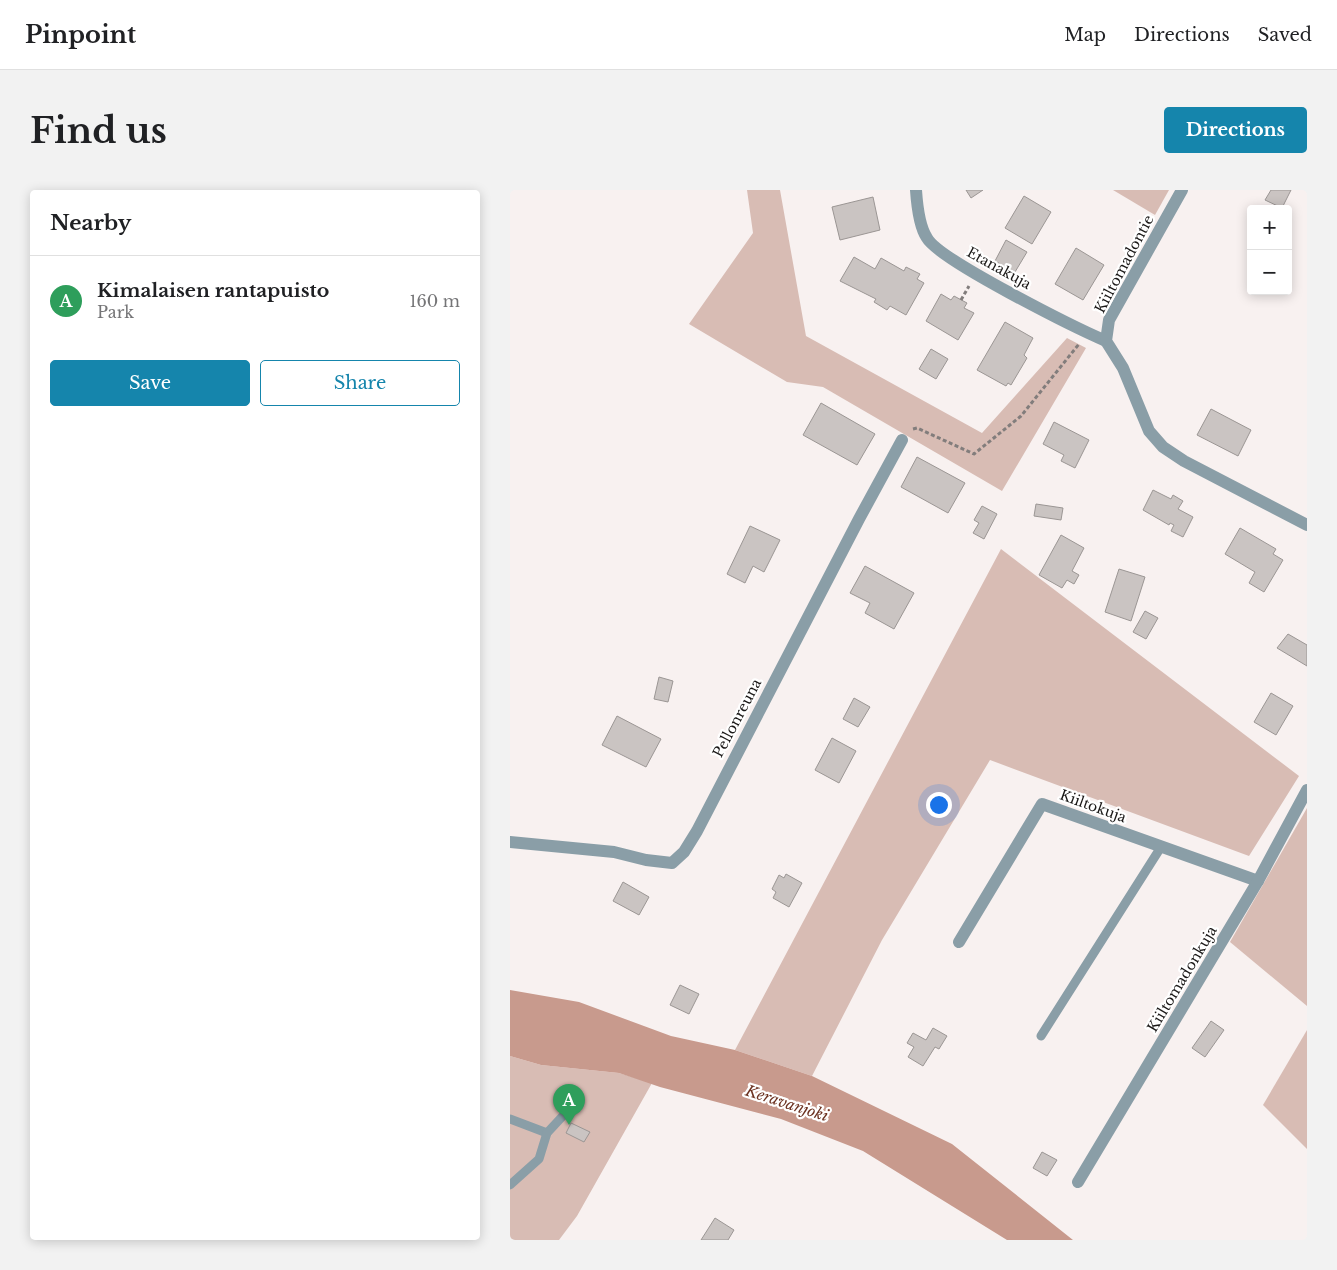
<!DOCTYPE html>
<html lang="en">
<head>
<meta charset="utf-8">
<style>
  :root { --surface:#fff; --page:#f2f2f2; --text:#202124; --muted:#757577; --line:#e0e0e0; --accent:#1585ac }
  body { margin:0; font-family:"Libre Baskerville",serif; background:var(--page); color:var(--text) }
  .controls { position:absolute; right:15px; top:15px; display:grid; overflow:hidden; border-radius:5px; box-shadow:0 2px 12px #0003 }
  .controls button { width:45px; height:45px; display:grid; place-items:center; padding:0; border:0; border-bottom:1px solid var(--line); background:var(--surface); color:var(--text); font:25px sans-serif }
  .you { position:absolute; left:428px; top:614px; width:18px; height:18px; margin:-12px; border:4px solid #fff; border-radius:50%; background:#1a73e8; box-shadow:0 0 0 8px #1a73e833 }
  .badge { display:grid; place-items:center; width:32px; height:32px; border-radius:50%; background:var(--accent); color:#fff; font-size:16px; font-weight:700 }
  .pin { position:absolute; translate:-50% -41px; filter:drop-shadow(0 1px 2px #0008) }
  .pin::after { content:''; position:absolute; top:26px; width:18px; height:15px; background:inherit; clip-path:polygon(0 0,100% 0,50% 100%) }
  .list { margin:0; padding:0; list-style:none }
  h2 { display:flex; justify-content:space-between; align-items:center; height:65px; margin:0; padding:0 20px; font-size:21px }
  h2 small { font-size:16px; font-weight:400; color:var(--muted) }
  .list li { display:grid; grid-template-columns:32px 1fr auto; gap:15px; align-items:center; box-sizing:border-box; height:90px; padding:0 20px; border-top:1px solid var(--line) }
  .list b { display:block; font-size:19px; white-space:nowrap }
  .list p { margin:0; font-size:16px; white-space:nowrap; color:var(--muted) }
  .list em { font-size:16px; font-style:normal; color:var(--muted) }
  .actions { display:flex; gap:10px; padding:15px 20px }
  .actions a { flex:1; padding:11px 0; border:1px solid var(--accent); border-radius:5px; text-align:center; font-size:18px; color:var(--accent) }
  .actions .main { background:var(--accent); color:#fff }
  .map { position:relative; flex:none; width:797px; height:1050px; overflow:hidden; border-radius:5px }
  header { display:flex; align-items:center; gap:30px; box-sizing:border-box; height:70px; padding:0 25px; background:var(--surface); border-bottom:1px solid var(--line) }
  header strong { font-size:24px }
  nav { display:flex; gap:28px; margin-inline-start:auto; font-size:18px }
  .intro { display:flex; align-items:center; justify-content:space-between; box-sizing:border-box; height:120px; padding:0 30px }
  h1 { margin:0; font-size:35px }
  .button { padding:12px 22px; border-radius:5px; background:var(--accent); color:#fff; font-size:18px; font-weight:700 }
  main { display:flex; gap:30px; padding:0 30px }
  aside { flex:1; background:var(--surface); border-radius:5px; box-shadow:0 2px 12px #0003 }
  .map>svg:first-child { display:block }
  .green { fill:#d8bcb4 }
  .water { fill:#c89a8d }
  .building { fill:#cac4c2; stroke:#9b9694 }
  .lines { fill:none; stroke-linecap:round; stroke-linejoin:round }
  .path { stroke:#827d7c; stroke-width:3; stroke-dasharray:4 2.5; stroke-linecap:butt }
  .lane { stroke:#8a9ea7; stroke-width:9 }
  .street { stroke:#8a9ea7; stroke-width:12 }
  .labels { text-anchor:middle; dominant-baseline:central; stroke-width:4.5; stroke-linejoin:round; paint-order:stroke }
  .street-label { font-size:14px; fill:#1a1817; stroke:#fff }
  .water-label { font-size:15px; font-style:italic; fill:#6c3221; stroke:#fff }
</style>
</head>
<body>
<header>
<strong>Pinpoint</strong>
<nav><a>Map</a><a>Directions</a><a>Saved</a></nav>
</header>
<div class="intro"><h1>Find us</h1><a class="button">Directions</a></div>
<main>
<aside>
<h2>Nearby<small></small></h2>
<ul class="list">
<li><span class="badge" style="background:#2e9e5b">A</span><div><b>Kimalaisen rantapuisto</b><p>Park</p></div><em>160 m</em></li>
</ul>
<div class="actions"><a class="main">Save</a><a>Share</a></div>
</aside>
<div class="map">
<svg width="797" height="1050" viewBox="0 0 797 1050">
  <rect width="100%" height="100%" fill="#f8f1f0"/>
  <!-- green -->
  <g class="green">
    <polygon points="237,0 270,0 296,146 472,243 557,148 576,158 492,301 313,197 277,192 179,134 243,43"/>
    <polygon points="603,0 659,0 645,25"/>
    <polygon points="491,359 789,586 739,666 480,570 372,750 302,886 225,860"/>
    <polygon points="797,618 797,816 720,752"/>
    <polygon points="797,840 797,959 753,915"/>
    <polygon points="0,866 31,875 109,883 142,893 67,1026 49,1050 0,1050"/>
  </g>
  <!-- water -->
  <polygon class="water" points="0,800 69,812 161,846 225,860 302,886 442,954 563,1050 497,1050 353,961 271,929 150,897 109,883 31,875 0,866"/>
  <!-- building -->
  <g class="building">
    <polygon points="456,0 473,0 461,8"/>
    <polygon points="761,0 781,0 772,18 755,10"/>
    <polygon points="514,6 541,22 522,54 495,38"/>
    <polygon points="363,7 370,40 330,50 322,17"/>
    <polygon points="496,50 517,62 505,82 485,71"/>
    <polygon points="566,58 594,75 573,110 545,94"/>
    <polygon points="344,67 365,79 371,68 394,81 396,77 410,84 407,89 414,93 396,125 380,116 377,120 364,112 366,109 330,91"/>
    <polygon points="431,104 441,110 444,106 457,113 454,118 464,123 448,150 416,131"/>
    <polygon points="495,132 523,148 514,165 517,168 501,195 498,193 496,196 467,180"/>
    <polygon points="421,159 438,169 426,189 409,179"/>
    <polygon points="311,213 365,244 347,275 293,245"/>
    <polygon points="701,219 741,240 728,266 687,245"/>
    <polygon points="544,232 579,250 565,278 551,271 554,265 533,254"/>
    <polygon points="407,267 455,293 438,323 391,297"/>
    <polygon points="643,300 661,309 663,305 673,311 668,319 683,327 673,347 661,341 664,335 660,333 659,335 633,320"/>
    <polygon points="526,314 553,318 551,330 524,326"/>
    <polygon points="472,316 487,324 474,349 463,343 469,333 464,330"/>
    <polygon points="240,336 270,350 254,382 243,376 235,393 217,384"/>
    <polygon points="730,338 766,359 763,364 773,370 754,402 739,393 745,382 715,364"/>
    <polygon points="551,345 574,358 562,381 569,385 564,394 557,390 552,398 529,385"/>
    <polygon points="355,376 404,403 384,439 355,423 360,413 340,403"/>
    <polygon points="609,379 635,387 621,431 595,422"/>
    <polygon points="635,421 648,428 636,449 623,442"/>
    <polygon points="778,444 797,455 797,476 767,458"/>
    <polygon points="149,487 163,491 158,512 144,509"/>
    <polygon points="761,503 783,516 766,545 744,532"/>
    <polygon points="344,508 360,517 348,537 333,529"/>
    <polygon points="107,526 151,549 136,577 92,555"/>
    <polygon points="322,548 346,561 329,593 305,580"/>
    <polygon points="276,684 292,693 279,717 263,708 266,702 262,699 269,685 274,688"/>
    <polygon points="113,692 139,707 129,725 103,711"/>
    <polygon points="170,795 189,804 179,824 160,815"/>
    <polygon points="701,831 714,840 695,867 682,858"/>
    <polygon points="423,838 437,846 429,859 425,857 413,876 398,867 404,857 397,853 403,843 416,850"/>
    <polygon points="61,933 80,942 74,952 56,943"/>
    <polygon points="532,962 547,970 537,986 523,978"/>
    <polygon points="205,1028 224,1040 218,1050 191,1050"/>
  </g>
  <g class="lines">
    <!-- path -->
    <g class="path">
      <polyline points="451,110 459,96"/>
      <polyline points="403,239 407,238 464,264 511,226 569,154"/>
    </g>
    <!-- lane -->
    <g class="lane">
      <polyline points="531,846 651,657"/>
      <polyline points="0,929 37,943"/>
      <polyline points="0,995 29,969 37,943 63,915"/>
    </g>
    <!-- street -->
    <g class="street">
      <path d="M406 0C407 15 409 36 417 48 429 70 566 138 596 151"/>
      <polyline points="672,0 599,130 596,151 613,178 639,241 653,257 674,271 797,335"/>
      <polyline points="0,652 104,662 136,670 162,673 174,662 187,641 349,329 392,250"/>
      <polyline points="449,752 532,614 748,691"/>
      <polyline points="568,992 748,691 797,600"/>
    </g>
  </g>
  <g class="labels">
    <!-- street labels -->
    <g class="street-label">
      <text transform="translate(614 74) rotate(-62)">Kiiltomadontie</text>
      <text transform="translate(489 78) rotate(29)">Etanakuja</text>
      <text transform="translate(227 528) rotate(-62)">Pellonreuna</text>
      <text transform="translate(583 616) rotate(20)">Kiiltokuja</text>
      <text transform="translate(672 789) rotate(-59)">Kiiltomadonkuja</text>
    </g>
    <!-- water labels -->
    <g class="water-label">
      <text transform="translate(277 913) rotate(18)">Keravanjoki</text>
    </g>
  </g>
</svg>
<div class="controls">
<button>+</button>
<button>−</button>
</div>
<div class="you"></div>
<div class="pin badge" style="left:59px;top:935px;background:#2e9e5b">A</div>
</div>
</main>
</body>
</html>
